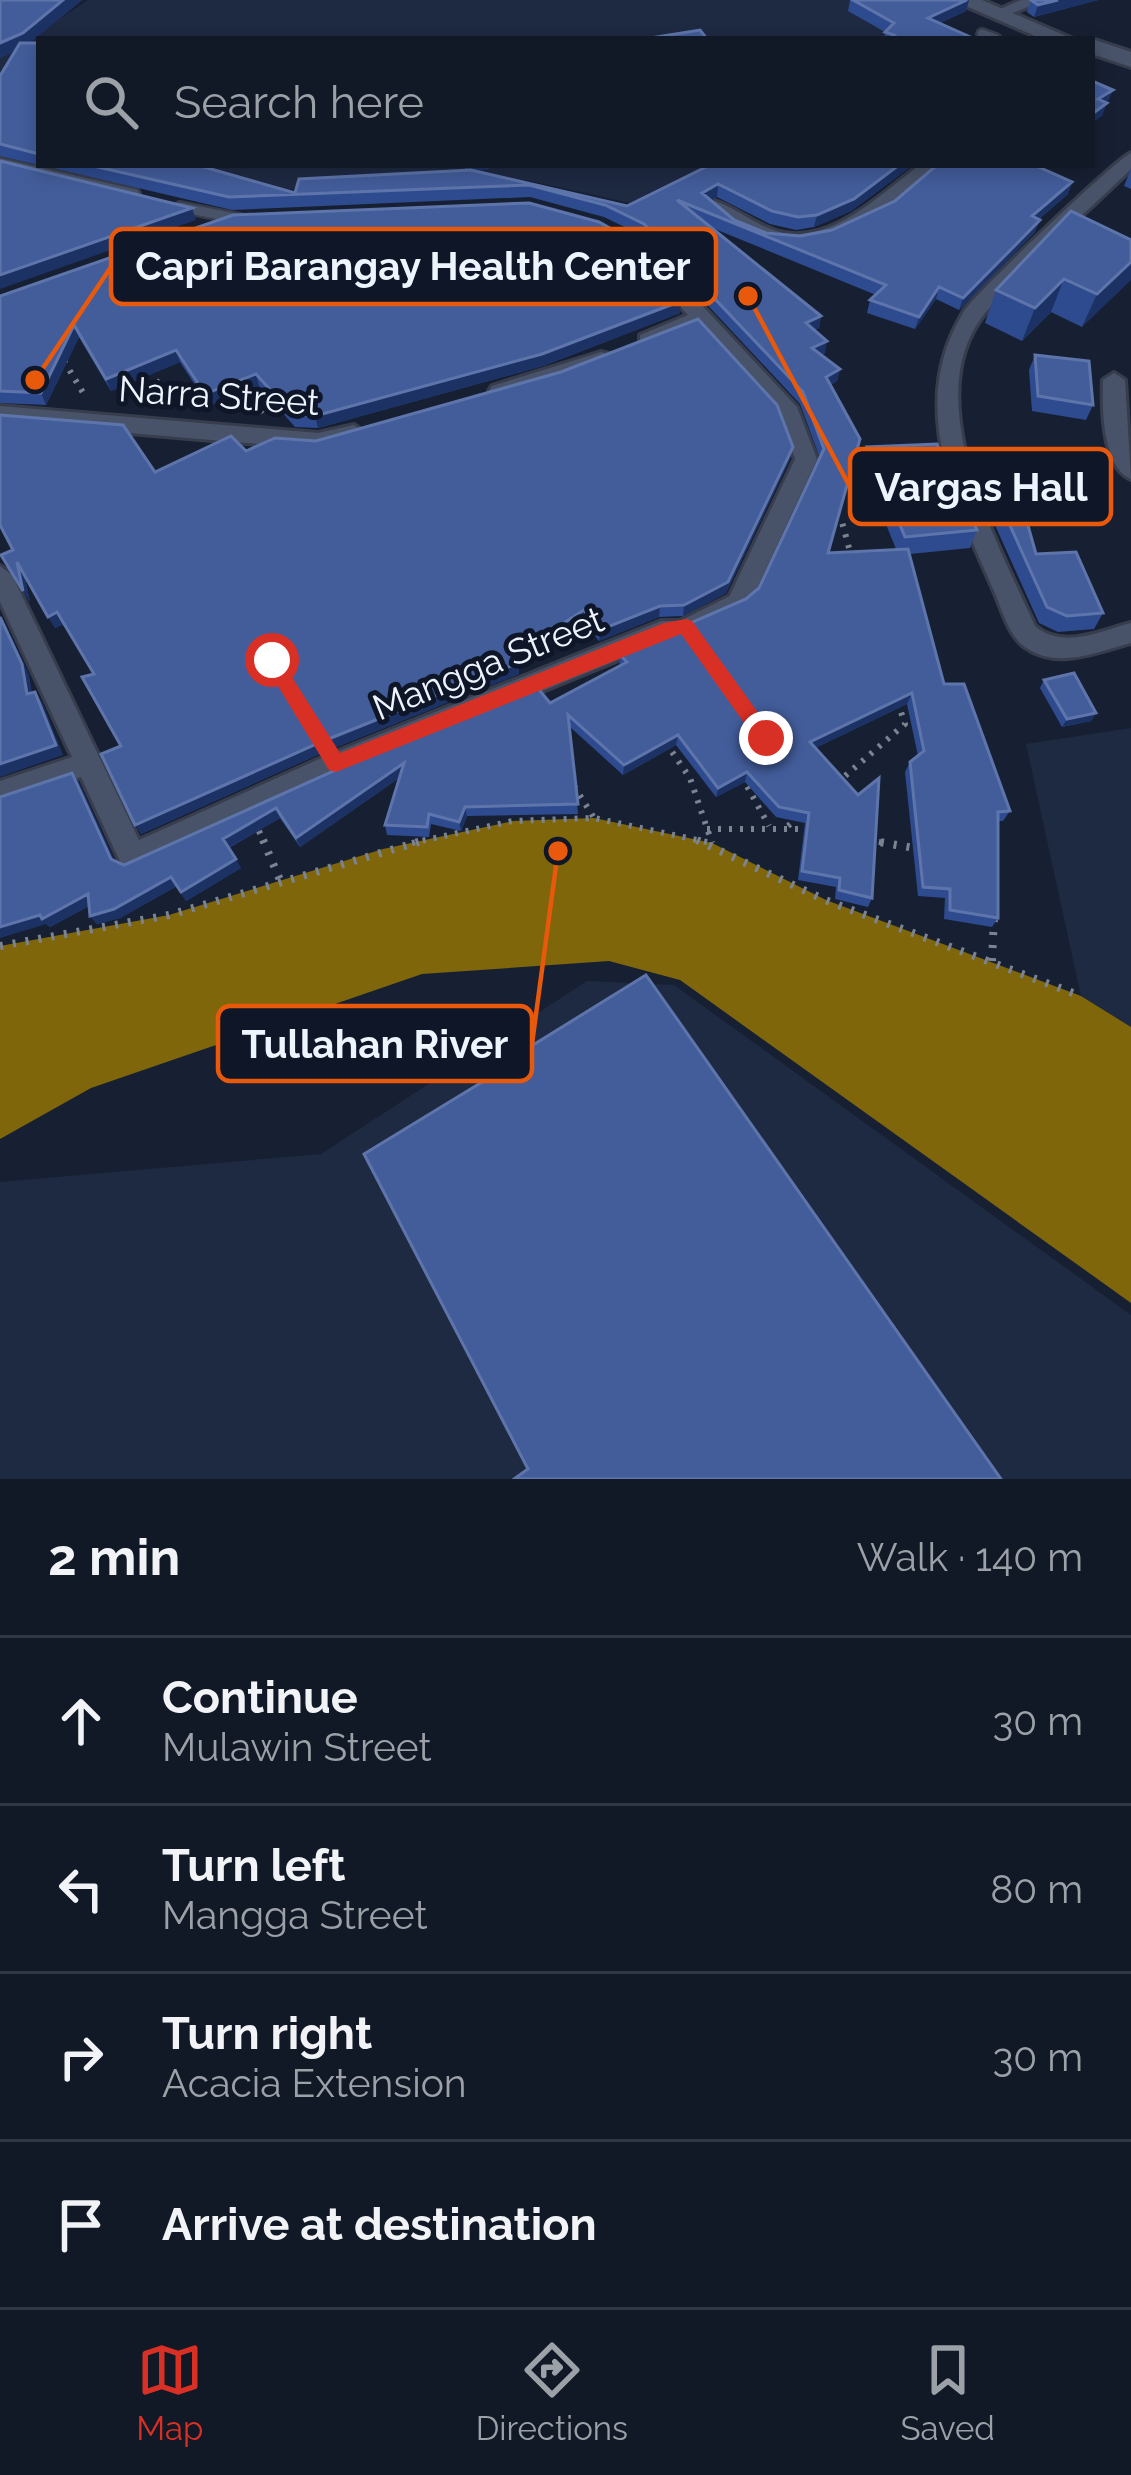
<!DOCTYPE html>
<html lang="en">
<head>
<meta charset="utf-8">
<style>
  :root { --surface:#111826; --page:#1e2532; --text:#f1f3f6; --muted:#9ca0a7; --line:#303743; --accent:#d93025 }
  body { margin:0; font-family:Raleway,sans-serif; background:var(--page); color:var(--text) }
  .stop { position:absolute; width:36px; height:36px; margin:-27px; border:9px solid #d93025; border-radius:50%; background:#fff }
  .stop.end { background:#d93025; border-color:#fff; box-shadow:0 3px 12px #0008 }
  .list { margin:0; padding:0; list-style:none }
  h2 { display:flex; justify-content:space-between; align-items:center; height:156px; margin:0; padding:0 48px; font-size:51px }
  h2 small { font-size:39px; font-weight:400; color:var(--muted) }
  .list li { display:grid; grid-template-columns:78px 1fr auto; gap:36px; align-items:center; box-sizing:border-box; height:168px; padding:0 48px; border-top:3px solid var(--line) }
  .list b { display:block; font-size:45px; white-space:nowrap }
  .list p { margin:0; font-size:39px; white-space:nowrap; color:var(--muted) }
  .list em { font-size:39px; font-style:normal; color:var(--muted) }
  .icon { flex:none; width:66px; height:66px; fill:none; stroke:currentColor; stroke-width:2; stroke-linecap:round; stroke-linejoin:round }
  .map { position:relative; flex:none; width:1131px; height:1479px; overflow:hidden }
  .search { position:absolute; background:var(--surface); box-shadow:0 6px 18px #0003; left:36px; right:36px; top:36px; height:132px; display:flex; align-items:center; gap:30px; box-sizing:border-box; padding:0 42px; border-radius:0px; color:var(--muted); font-size:45px }
  .sheet { height:828px; background:var(--surface) }
  nav { display:flex; justify-content:space-around; align-items:center; box-sizing:border-box; height:168px; border-top:3px solid var(--line); background:var(--surface); font-size:33px; color:var(--muted) }
  nav a { display:grid; justify-items:center; gap:6px }
  nav .on { color:var(--accent) }
  .map>svg:first-child { display:block }
  .built { fill:#1e2942 }
  .water { fill:#7f660b }
  .lines { fill:none; stroke-linecap:round; stroke-linejoin:round }
  .lane-far1-casing { stroke:#373d4c; stroke-width:14 }
  .lane-casing { stroke:#373d4c; stroke-width:18 }
  .street-casing { stroke:#373d4c; stroke-width:6 }
  .secondary-casing { stroke:#373d4c; stroke-width:6 }
  .path-far1 { stroke:#7c8492; stroke-width:6; stroke-dasharray:3 8; stroke-linecap:butt }
  .path { stroke:#7c8492; stroke-width:8; stroke-dasharray:3 10; stroke-linecap:butt }
  .lane-far1 { stroke:#485369; stroke-width:9 }
  .lane { stroke:#485369; stroke-width:12 }
  .street { fill:#485369; fill-rule:evenodd }
  .secondary { fill:#485369; fill-rule:evenodd }
  .wall { fill:#2e4b8f }
  .shaded-wall { fill:#1c3265 }
  .building { fill:#435d9b; stroke:#5e75ab; stroke-width:3 }
  .route { fill:#d93025 }
  .labels { text-anchor:middle; dominant-baseline:central; stroke-width:10; stroke-linejoin:round; paint-order:stroke }
  .street-label { font-size:36px; fill:#eef4fe; stroke:#0e1628 }
  .leader { fill:none; stroke:#e8590c; stroke-width:4.5 }
  .callout-dot { fill:#e8590c; stroke:#0e1628; stroke-width:4.5 }
  .callout { fill:#0e1628; stroke:#e8590c; stroke-width:4.5 }
  .callout-label { font-size:39px; text-anchor:middle; font-weight:bold; fill:#eef4fe }
</style>
</head>
<body>
<div class="map">
<svg width="1131" height="1479" viewBox="0 0 1131 1479">
  <rect width="100%" height="100%" fill="#172033"/>
  <!-- built -->
  <g class="built">
    <polygon points="88,0 928,0 893,39 39,39 39,143 0,137 0,58"/>
    <polygon points="159,165 717,165 648,207 526,180 281,190"/>
    <polygon points="1131,728 1131,1027 1081,996 1026,744"/>
    <polygon points="587,981 674,985 1131,1315 1131,1479 0,1479 0,1182 321,1154"/>
  </g>
  <!-- water -->
  <polygon class="water" points="594,818 712,843 826,900 1081,996 1131,1027 1131,1303 680,980 609,961 422,974 91,1088 0,1139 0,946 169,915 383,849 513,821"/>
  <g class="lines">
    <!-- lane-far1 casing -->
    <g class="lane-far1-casing">
      <g id="lane-far1">
        <polyline points="982,34 996,39"/>
        <polyline points="0,163 135,194"/>
        <polyline points="180,207 240,219"/>
      </g>
    </g>
    <!-- lane casing -->
    <g class="lane-casing">
      <polyline id="lane" points="681,627 741,597"/>
    </g>
    <!-- street casing -->
    <g class="street-casing">
      <g id="street">
        <polygon points="1021,0 1045,0 1003,17 989,14"/>
        <path d="M1131 153V169C1083 216 1029 261 986 312 915 397 998 543 1035 626 1063 650 1100 631 1131 623V643C1097 652 1057 670 1025 647 1008 635 1002 609 994 591 962 518 920 434 945 353 949 339 957 323 964 311 976 293 1115 160 1131 153Z"/>
        <path d="M920 165H941C879 230 783 281 705 207L715 201C736 208 754 224 776 231 829 248 881 193 920 165Z"/>
        <polygon points="633,237 640,239 797,407 817,459 753,597 741,607 729,597 795,459 779,415 698,326 654,345 640,345 640,335 688,315 626,247 626,239"/>
        <polygon points="601,352 609,354 609,364 500,398 489,391 492,386"/>
        <path d="M1114 373 1125 380 1131 479C1102 467 1102 407 1103 380Z"/>
        <polygon points="0,406 318,433 354,425 365,433 362,439 318,449 0,422"/>
        <polygon points="0,566 12,575 139,840 326,756 661,621 679,621 683,628 679,635 346,772 132,870 122,866 81,777 0,805 0,781 72,757 0,602"/>
      </g>
    </g>
    <!-- secondary casing -->
    <g class="secondary-casing">
      <g id="secondary">
        <polygon points="952,0 982,0 1073,39 1042,39"/>
        <polygon points="1092,39 1131,52 1131,67 1092,54"/>
      </g>
    </g>
    <!-- path-far1 -->
    <g class="path-far1">
      <polyline points="64,361 85,396"/>
      <polyline points="150,371 173,405"/>
      <polyline points="243,385 263,413"/>
      <polyline points="833,520 842,522 852,559"/>
      <polyline points="666,743 690,778 712,843"/>
      <polyline points="742,777 769,826"/>
      <polyline points="837,783 905,724 898,703"/>
      <polyline points="574,786 594,818"/>
      <polyline points="788,826 800,816"/>
      <polyline points="707,829 807,829"/>
      <polyline points="259,831 264,843"/>
      <polyline points="868,840 885,843"/>
      <polyline points="412,843 513,821 594,818 711,843"/>
    </g>
    <!-- path -->
    <g class="path">
      <polyline points="263,840 280,880"/>
      <polyline points="697,840 825,900 1081,996"/>
      <polyline points="868,840 920,849"/>
      <polyline points="0,946 169,915 425,840"/>
      <polyline points="992,961 994,917"/>
    </g>
    <!-- lane-far1 -->
    <use href="#lane-far1" class="lane-far1"/>
    <!-- lane -->
    <use href="#lane" class="lane"/>
    <!-- street -->
    <use href="#street" class="street"/>
    <!-- secondary -->
    <use href="#secondary" class="secondary"/>
  </g>
  <!-- wall -->
  <g class="wall">
    <polygon points="0,0 82,0 29,43 39,43 39,165 0,156 0,76 16,50 0,58"/>
    <polygon points="850,0 969,0 966,11 940,23 975,39 884,39 885,32 848,11"/>
    <polygon points="1031,0 1098,0 1034,17 1027,12"/>
    <polygon points="40,165 197,165 295,193 466,170 464,165 507,165 474,171 627,206 710,165 913,165 851,211 814,227 796,230 770,224 717,197 710,200 734,220 766,233 800,236 1072,182 1068,194 1039,219 1035,232 959,310 936,299 915,329 867,313 870,300 876,295 710,227 821,316 819,328 814,330 825,353 821,355 840,369 837,381 830,385 828,553 896,549 862,465 867,447 952,490 977,530 970,548 910,554 944,684 1010,811 1003,821 998,821 998,918 992,927 944,919 945,898 918,896 905,772 910,762 918,756 907,704 815,748 872,898 868,907 835,899 836,887 798,880 805,823 776,817 745,782 716,797 676,745 623,775 570,727 578,814 467,816 461,831 431,824 429,837 387,835 385,825 399,778 300,847 280,818 229,848 241,868 186,901 177,886 120,918 97,924 90,916 89,906 50,927 46,924 72,773 79,783 114,860 124,865 550,703 620,666 619,654 746,599 759,588 820,458 800,404 643,236 604,217 530,197 232,210"/>
    <polygon points="1131,169 1131,189 1124,186"/>
    <polygon points="1131,240 1082,327 1051,312 1022,341 985,323 996,290"/>
    <polygon points="0,296 680,313 543,366 318,428 295,427 259,386 209,406 180,362 111,391 79,337 46,405 0,403"/>
    <polygon points="1035,355 1093,405 1086,420 1032,411 1029,370"/>
    <polygon points="316,441 793,447 790,459 726,593 683,616 659,617 599,641 584,622 518,664 519,674 324,752 141,834 121,746 94,674 64,624 55,628 24,574 30,602 1,555 13,550 155,472 246,451"/>
    <polygon points="997,497 1036,554 1103,613 1094,629 1058,632 1039,623 990,514"/>
    <polygon points="1044,680 1096,713 1091,721 1062,727 1040,688"/>
  </g>
  <!-- shaded-wall -->
  <g class="shaded-wall">
    <polygon points="63,0 82,0 27,45 0,58 0,43"/>
    <polygon points="969,0 966,11 925,30 928,18"/>
    <polygon points="1058,0 1098,0 1034,17 1038,5"/>
    <polygon points="1113,90 1108,102 1094,111 1098,99"/>
    <polygon points="1107,103 1102,116 1092,123 1092,114"/>
    <polygon points="467,165 507,165 467,172"/>
    <polygon points="899,165 913,165 851,211 814,227 817,215"/>
    <polygon points="1072,182 1068,194 1028,228 1032,216"/>
    <polygon points="718,184 717,197 701,205 702,193"/>
    <polygon points="192,208 196,220 0,289 0,275"/>
    <polygon points="1040,220 1035,232 959,310 963,298"/>
    <polygon points="1131,262 1131,280 1082,327 1097,294"/>
    <polygon points="1064,279 1051,312 1022,341 1035,308"/>
    <polygon points="939,287 936,299 915,329 919,317"/>
    <polygon points="681,301 680,313 543,366 318,428 315,416"/>
    <polygon points="821,316 819,328 804,336 806,323"/>
    <polygon points="74,325 79,337 46,405 41,393"/>
    <polygon points="827,341 825,353 810,361 812,348"/>
    <polygon points="176,350 180,362 111,391 106,379"/>
    <polygon points="840,369 837,381 823,390 826,377"/>
    <polygon points="256,374 259,386 209,406 205,394"/>
    <polygon points="793,447 790,459 726,593 683,616 684,605"/>
    <polygon points="17,562 24,574 30,602 23,591"/>
    <polygon points="660,606 659,617 599,641 600,630"/>
    <polygon points="584,610 584,622 518,664 519,674 324,752 141,834 135,825 513,656"/>
    <polygon points="57,612 64,624 55,628 48,617"/>
    <polygon points="0,613 29,675 34,705 27,694"/>
    <polygon points="35,692 42,702 63,755 0,777 0,764"/>
    <polygon points="912,693 907,704 806,752 810,742"/>
    <polygon points="1096,713 1091,721 1062,727 1067,719"/>
    <polygon points="678,735 676,745 623,775 624,765"/>
    <polygon points="404,763 406,773 300,847 296,838"/>
    <polygon points="747,772 745,782 716,797 718,788"/>
    <polygon points="72,773 79,783 118,868 111,859"/>
    <polygon points="465,807 467,816 461,831 459,822"/>
    <polygon points="276,808 280,818 228,848 223,839"/>
    <polygon points="236,859 241,868 186,901 181,892"/>
    <polygon points="171,877 177,886 120,918 97,924 90,916"/>
    <polygon points="88,894 95,903 50,927 46,924 0,938 0,927"/>
  </g>
  <!-- building -->
  <g class="building">
    <polygon points="0,0 63,0 23,33 0,43"/>
    <polygon points="853,0 967,0 928,18 975,39 889,39 894,35 885,32 894,23"/>
    <polygon points="1031,0 1058,0 1038,5"/>
    <polygon points="700,30 707,39 644,39"/>
    <polygon points="20,43 39,43 39,154 0,144 0,76"/>
    <polygon points="1092,81 1113,90 1098,99 1107,103 1092,114"/>
    <polygon points="0,161 192,208 0,275"/>
    <polygon points="89,165 197,165 295,193 299,179 471,170 627,206 710,165 899,165 854,199 817,215 798,217 772,211 718,184 702,193 734,220 766,233 800,236 832,230 895,201 937,165 1034,165 1072,182 1032,216 1040,220 963,298 939,287 919,317 870,300 886,285 677,200 821,316 806,323 827,341 812,348 840,369 826,377 860,439 828,553 908,549 944,684 964,684 1010,811 998,812 998,918 950,910 950,889 923,887 910,762 924,751 912,693 810,742 858,795 879,778 872,898 839,890 840,878 802,871 809,813 779,807 747,772 718,788 678,735 624,765 568,715 578,804 465,807 459,822 429,814 427,827 385,825 404,763 296,838 276,808 223,839 236,859 181,892 171,877 114,909 90,916 88,894 42,919 40,915 0,927 0,797 72,773 111,859 124,865 345,766 537,687 550,703 627,662 619,654 746,599 759,588 824,449 803,392 644,224 605,205 529,185 229,197"/>
    <polygon points="529,203 599,222 622,235 681,301 542,354 315,416 292,414 256,374 205,394 176,350 106,379 74,325 41,393 0,391 0,296 233,215"/>
    <polygon points="1071,211 1131,240 1131,262 1097,294 1064,279 1035,308 996,290"/>
    <polygon points="698,319 777,405 793,447 728,582 684,605 660,606 600,630 584,610 513,656 518,663 321,742 135,825 101,754 121,746 82,677 94,674 57,612 48,617 17,562 23,591 1,555 13,550 0,525 0,415 123,425 155,472 231,436 246,451 275,438 316,441 561,372"/>
    <polygon points="1035,355 1089,361 1093,405 1038,396"/>
    <polygon points="937,444 952,490 958,489 977,530 905,537 867,447"/>
    <polygon points="997,497 1020,497 1036,554 1076,552 1103,613 1067,616 1047,607"/>
    <polygon points="0,617 22,664 27,694 35,692 56,745 0,764"/>
    <polygon points="1074,673 1096,713 1067,719 1044,680"/>
    <polygon points="646,975 1001,1479 514,1479 528,1469 364,1154 528,1054 525,1050"/>
  </g>
  <!-- route -->
  <polygon class="route" points="686,619 692,621 772,732 772,744 759,744 681,634 336,772 329,770 262,660 272,653 278,655 340,753 664,623"/>
  <g class="labels">
    <!-- street labels -->
    <g class="street-label">
      <text transform="translate(219 395) rotate(4)">Narra Street</text>
      <text transform="translate(488 663) rotate(-22)">Mangga Street</text>
    </g>
  </g>
  <!-- callouts -->
  <path class="leader" d="M35 380L111 267M748 296L850 487M558 851L532 1044"/>
  <g class="callout-dot">
    <circle cx="35" cy="380" r="12"/>
    <circle cx="748" cy="296" r="12"/>
    <circle cx="558" cy="851" r="12"/>
  </g>
  <g class="callout">
    <rect x="111" y="229" width="605" height="75" rx="12"/>
    <rect x="850" y="449" width="261" height="75" rx="12"/>
    <rect x="218" y="1006" width="314" height="75" rx="12"/>
  </g>
  <g class="callout-label">
    <text x="413" y="280">Capri Barangay Health Center</text>
    <text x="981" y="501">Vargas Hall</text>
    <text x="375" y="1058">Tullahan River</text>
  </g>
</svg>
<div class="stop" style="left:272px;top:660px"></div>
<div class="stop end" style="left:766px;top:738px"></div>
<div class="search"><svg class="icon" aria-label="search" viewBox="0 0 24 24"><circle cx="10" cy="10" r="6"/><path d="M15 15l6 6"/></svg>Search here</div>
</div>
<section class="sheet">
<h2>2 min<small>Walk · 140 m</small></h2>
<ul class="list">
<li><svg class="icon" aria-label="ahead" viewBox="0 0 24 24"><path d="M12 20V5M6 11l6-6 6 6"/></svg><div><b>Continue</b><p>Mulawin Street</p></div><em>30 m</em></li>
<li><svg class="icon" aria-label="left" viewBox="0 0 24 24"><path d="M17 20v-9H6M10 6l-5 5 5 5"/></svg><div><b>Turn left</b><p>Mangga Street</p></div><em>80 m</em></li>
<li><svg class="icon" aria-label="right" viewBox="0 0 24 24"><path d="M7 20v-9h11M14 6l5 5-5 5"/></svg><div><b>Turn right</b><p>Acacia Extension</p></div><em>30 m</em></li>
<li><svg class="icon" aria-label="arrive" viewBox="0 0 24 24"><path d="M6 21V4h12l-3 4 3 4H6"/></svg><div><b>Arrive at destination</b></div></li>
</ul>
</section>
<nav>
<a class="on"><svg class="icon" aria-label="map" viewBox="0 0 24 24"><path d="M3 6l6-2 6 2 6-2v14l-6 2-6-2-6 2zM9 4v14M15 6v14"/></svg>Map</a>
<a><svg class="icon" aria-label="directions" viewBox="0 0 24 24"><path d="M12 3l9 9-9 9-9-9zM9 14v-3h6M13 9l2 2-2 2"/></svg>Directions</a>
<a><svg class="icon" aria-label="saved" viewBox="0 0 24 24"><path d="M7 4h10v16l-5-4-5 4z"/></svg>Saved</a>
</nav>
</body>
</html>
